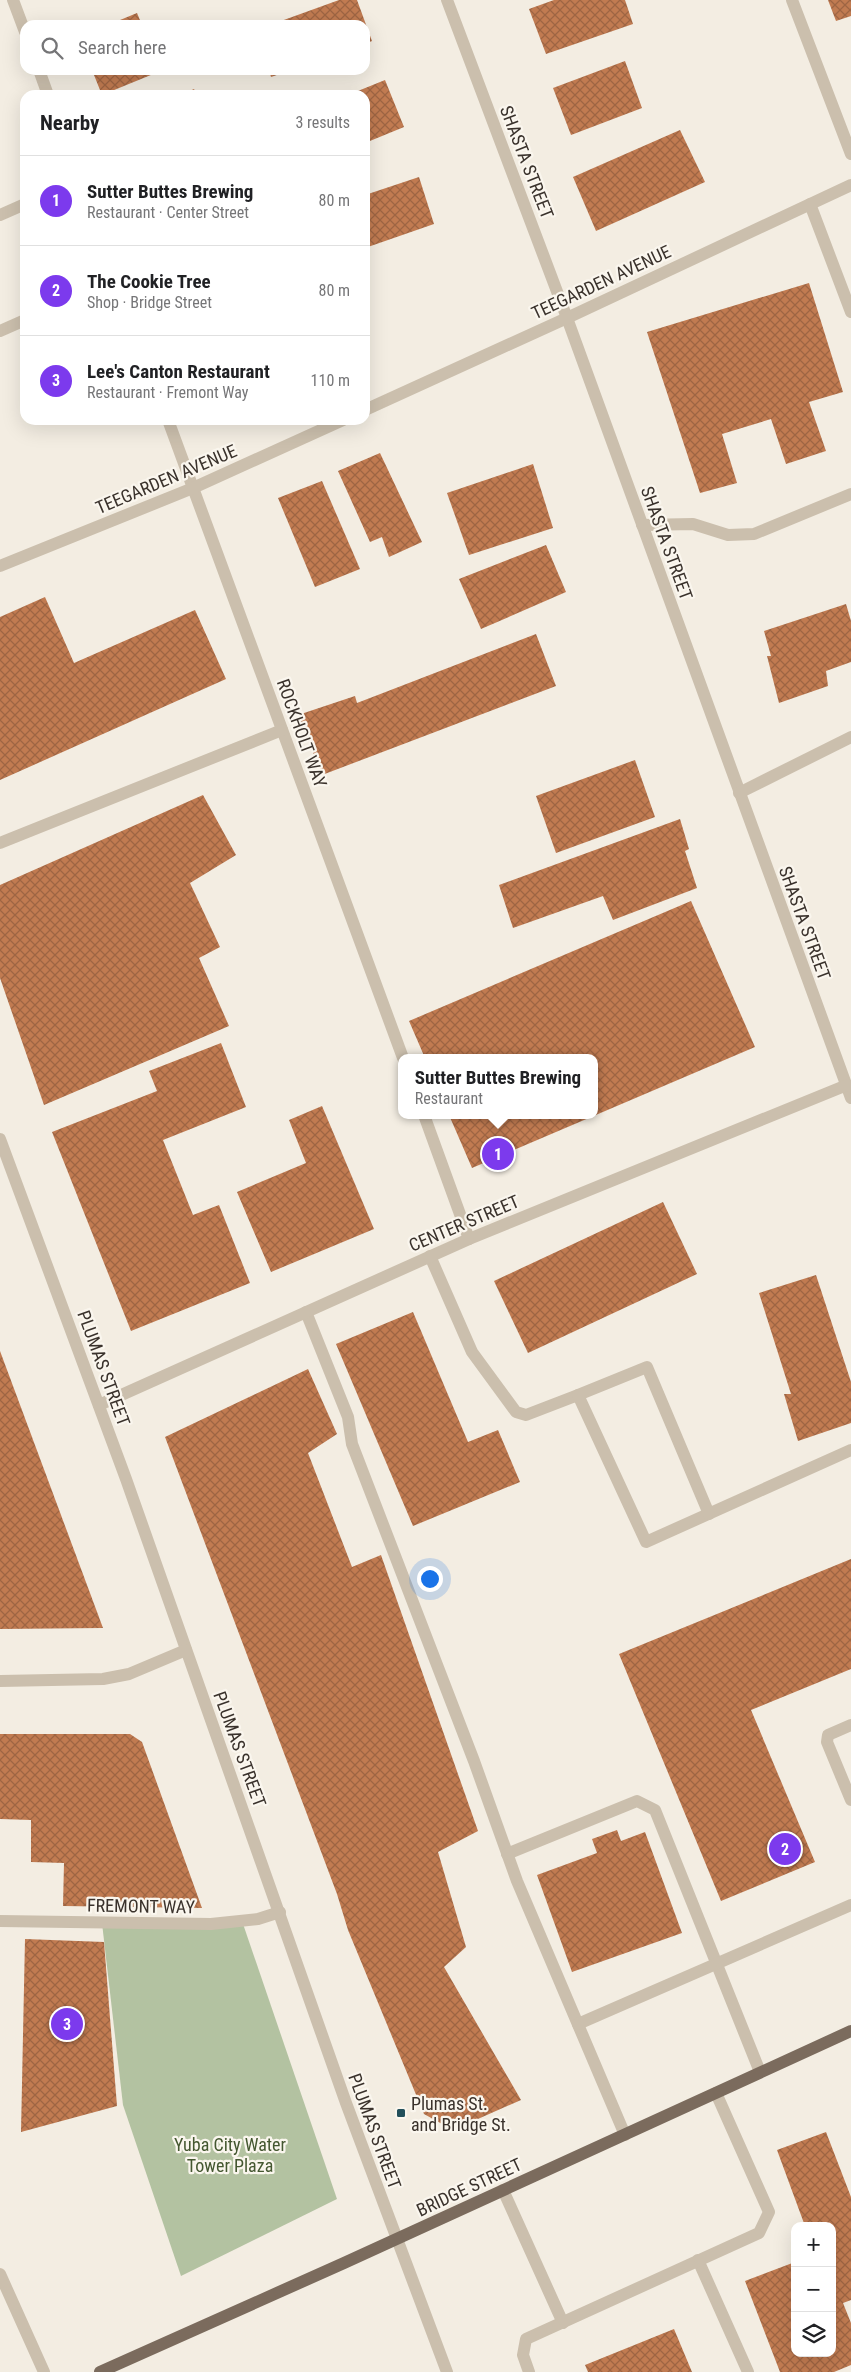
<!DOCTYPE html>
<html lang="en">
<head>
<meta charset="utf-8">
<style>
  :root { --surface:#fff; --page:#f2f2f2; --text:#202124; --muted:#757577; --line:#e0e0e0; --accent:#7c3aed }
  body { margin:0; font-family:"Roboto Condensed",sans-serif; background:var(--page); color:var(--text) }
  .controls { position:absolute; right:15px; bottom:15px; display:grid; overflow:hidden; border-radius:10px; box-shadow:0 5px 20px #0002 }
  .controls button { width:45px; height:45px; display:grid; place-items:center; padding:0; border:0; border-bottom:1px solid var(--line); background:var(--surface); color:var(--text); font:25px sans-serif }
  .you { position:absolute; left:429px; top:1578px; width:18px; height:18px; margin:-12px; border:4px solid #fff; border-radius:50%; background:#1a73e8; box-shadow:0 0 0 8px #1a73e833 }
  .badge { display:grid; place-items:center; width:32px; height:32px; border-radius:50%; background:var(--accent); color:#fff; font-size:16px; font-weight:700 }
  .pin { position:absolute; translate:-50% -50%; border:2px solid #fff; box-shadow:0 1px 5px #0006 }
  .popup { position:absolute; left:398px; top:1054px; width:200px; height:65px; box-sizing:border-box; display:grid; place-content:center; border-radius:10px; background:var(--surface); filter:drop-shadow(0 1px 4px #0005); font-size:16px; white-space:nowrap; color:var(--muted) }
  .popup b { font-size:19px; color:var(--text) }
  .popup::after { content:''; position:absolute; left:50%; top:100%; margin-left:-10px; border:10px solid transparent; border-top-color:var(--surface) }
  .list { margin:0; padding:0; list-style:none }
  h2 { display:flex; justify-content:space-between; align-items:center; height:65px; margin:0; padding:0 20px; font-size:21px }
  h2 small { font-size:16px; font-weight:400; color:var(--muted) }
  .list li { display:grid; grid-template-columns:32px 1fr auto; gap:15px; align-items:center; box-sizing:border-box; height:90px; padding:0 20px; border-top:1px solid var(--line) }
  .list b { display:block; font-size:19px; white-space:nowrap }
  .list p { margin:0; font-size:16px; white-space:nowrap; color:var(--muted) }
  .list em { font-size:16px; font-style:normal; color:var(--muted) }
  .icon { flex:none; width:28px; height:28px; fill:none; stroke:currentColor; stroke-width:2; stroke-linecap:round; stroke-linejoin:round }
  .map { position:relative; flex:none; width:851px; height:2372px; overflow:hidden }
  .search { position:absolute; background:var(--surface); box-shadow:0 5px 20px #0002; left:20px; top:20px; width:350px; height:55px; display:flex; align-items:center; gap:12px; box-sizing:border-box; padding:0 18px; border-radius:15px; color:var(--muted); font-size:19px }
  .panel { position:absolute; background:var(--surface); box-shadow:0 5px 20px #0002; left:20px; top:90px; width:350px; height:335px; border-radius:15px }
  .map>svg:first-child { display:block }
  .park { fill:#b3c2a1 }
  .building { fill:url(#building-cross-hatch) }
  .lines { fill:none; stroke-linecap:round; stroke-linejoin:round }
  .minor { stroke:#cbbfad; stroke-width:12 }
  .major { stroke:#7b6b5d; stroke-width:12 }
  .poi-dot { fill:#224f5a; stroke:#faf6ee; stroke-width:2 }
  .labels { text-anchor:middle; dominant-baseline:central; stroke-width:4.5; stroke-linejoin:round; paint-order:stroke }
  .street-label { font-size:18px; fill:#3a322c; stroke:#faf6ee }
  .poi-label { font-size:18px; fill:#3a322c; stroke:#faf6ee; text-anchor:start }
  .park-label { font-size:18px; fill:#445730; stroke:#faf6ee }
</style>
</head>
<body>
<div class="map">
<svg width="851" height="2372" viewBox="0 0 851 2372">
  <defs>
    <pattern id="building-cross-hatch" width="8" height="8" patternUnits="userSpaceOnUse" patternTransform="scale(1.25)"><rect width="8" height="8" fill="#c17b51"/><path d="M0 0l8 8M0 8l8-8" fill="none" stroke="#9e6543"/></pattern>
  </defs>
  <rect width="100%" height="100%" fill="#f3ede2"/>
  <!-- park -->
  <polygon class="park" points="242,1921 337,2199 181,2276 123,2105 102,1923"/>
  <!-- building -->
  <g class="building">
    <polygon points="339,0 357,0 372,41 365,44 365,25 270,25"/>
    <polygon points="554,0 625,0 633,24 546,54 529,9"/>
    <polygon points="828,0 851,0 851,16 836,21"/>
    <polygon points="137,13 142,25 108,25"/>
    <polygon points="625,61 642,108 571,135 553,88"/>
    <polygon points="92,70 163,70 102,95"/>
    <polygon points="269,70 291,70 271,77"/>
    <polygon points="385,80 404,127 365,143 365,95 348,95"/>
    <polygon points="194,89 197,95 181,95"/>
    <polygon points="680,130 705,182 596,231 573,177"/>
    <polygon points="419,177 434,224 365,248 365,195"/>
    <polygon points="809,283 843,392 809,402 826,451 786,464 771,419 722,434 737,483 700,493 647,332"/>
    <polygon points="380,453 422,542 389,557 382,537 370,542 338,471"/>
    <polygon points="533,464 553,528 469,555 447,493"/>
    <polygon points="322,481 360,569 315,587 278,498"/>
    <polygon points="546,545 566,592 481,629 459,579"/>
    <polygon points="45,597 74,663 195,610 226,679 0,780 0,617"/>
    <polygon points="846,604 851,621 851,662 826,671 828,686 779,703 767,656 771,656 764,631"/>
    <polygon points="536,634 556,686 322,775 298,715 355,696 357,703"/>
    <polygon points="635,760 655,817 556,853 536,796"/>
    <polygon points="203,795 236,855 190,883 220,947 199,958 229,1026 44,1105 0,978 0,885"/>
    <polygon points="680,819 689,849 685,851 697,888 613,920 603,896 513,928 499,885"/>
    <polygon points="691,901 755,1047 472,1168 449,1115 594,1115 594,1058 425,1058 409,1021"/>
    <polygon points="221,1043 246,1107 163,1140 193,1215 219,1205 250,1283 131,1331 52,1132 157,1091 149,1071"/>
    <polygon points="322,1106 374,1229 271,1272 237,1192 306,1163 289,1120"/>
    <polygon points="663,1202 697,1274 528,1353 494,1281"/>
    <polygon points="816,1275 851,1382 851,1423 798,1441 784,1394 791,1394 759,1293"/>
    <polygon points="413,1312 468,1442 498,1430 520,1482 413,1526 336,1344"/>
    <polygon points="0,1351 103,1628 0,1629"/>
    <polygon points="308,1369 337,1434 308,1453 352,1567 381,1555 478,1831 438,1852 466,1947 444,1967 521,2100 453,2130 424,2114 348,1930 337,1894 165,1437"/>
    <polygon points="851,1559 851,1669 751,1710 815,1862 721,1901 619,1654"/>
    <polygon points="0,1734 130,1734 142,1742 202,1908 63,1906 64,1863 31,1862 31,1820 0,1819"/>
    <polygon points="617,1830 621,1841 645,1832 682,1933 572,1972 537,1875 597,1853 592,1839"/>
    <polygon points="25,1939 104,1942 117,2106 21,2132"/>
    <polygon points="826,2132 851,2197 851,2300 843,2303 851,2323 851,2365 834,2372 780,2372 745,2281 795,2262 795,2353 832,2353 832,2226 805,2226 777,2150"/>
    <polygon points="674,2329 692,2372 588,2372 585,2365"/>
  </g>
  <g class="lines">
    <!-- minor -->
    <g class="minor">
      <polyline points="13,0 25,32"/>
      <polyline points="447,0 567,318 851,1098"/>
      <polyline points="792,0 851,154"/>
      <polyline points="39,70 48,95"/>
      <polyline points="810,204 851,312"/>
      <polyline points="0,215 25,204"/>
      <polyline points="0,331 25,320"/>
      <polyline points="365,410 567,318 851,185"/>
      <polyline points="168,420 403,1058"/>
      <polyline points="642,525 693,524 728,535 754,534 851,494"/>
      <polyline points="0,566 193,488 343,420"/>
      <polyline points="739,793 851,737"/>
      <polyline points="0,843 282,730"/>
      <polyline points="424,1115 469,1239"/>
      <polyline points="0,1139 126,1479 346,2103 447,2372"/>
      <polyline points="430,1256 472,1352 516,1412 526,1415 578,1395 646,1542 851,1450"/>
      <polyline points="306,1312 348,1417 352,1444 474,1761 517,1881 625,2135"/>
      <polyline points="578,1395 647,1367 709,1514"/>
      <polyline points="99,1405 469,1239 847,1085"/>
      <polyline points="0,1681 103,1679 129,1674 186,1650"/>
      <polyline points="851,1725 828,1735 827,1742 851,1800"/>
      <polyline points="507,1854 637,1801 655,1810 760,2072"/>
      <polyline points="0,1921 211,1924 258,1919 280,1912"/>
      <polyline points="578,2024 851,1905"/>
      <polyline points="503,2190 563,2323"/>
      <polyline points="698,2260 748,2372"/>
      <polyline points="0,2274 44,2372"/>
      <polyline points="529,2372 523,2355 526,2339 759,2233 769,2212 716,2093"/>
    </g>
    <!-- major -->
    <polyline class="major" points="100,2372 344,2263 851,2031"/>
  </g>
  <!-- markers -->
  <rect class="poi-dot" x="396" y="2108" width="10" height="10" rx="2.5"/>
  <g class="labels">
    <!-- street labels -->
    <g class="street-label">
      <text transform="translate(527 162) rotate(69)">SHASTA STREET</text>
      <text transform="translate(601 282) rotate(-25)">TEEGARDEN AVENUE</text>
      <text transform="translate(166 479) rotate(-23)">TEEGARDEN AVENUE</text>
      <text transform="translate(667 543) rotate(70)">SHASTA STREET</text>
      <text transform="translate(302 733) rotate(70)">ROCKHOLT WAY</text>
      <text transform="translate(805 923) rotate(70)">SHASTA STREET</text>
      <text transform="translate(464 1223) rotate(-23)">CENTER STREET</text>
      <text transform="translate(104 1368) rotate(70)">PLUMAS STREET</text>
      <text transform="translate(240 1749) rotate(70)">PLUMAS STREET</text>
      <text transform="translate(141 1906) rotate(1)">FREMONT WAY</text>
      <text transform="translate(375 2131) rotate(70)">PLUMAS STREET</text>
      <text transform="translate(469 2187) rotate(-25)">BRIDGE STREET</text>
    </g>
    <!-- poi labels -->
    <g class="poi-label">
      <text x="411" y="2103">Plumas St.<tspan x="411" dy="21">and Bridge St.</tspan></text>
    </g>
    <!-- park labels -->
    <g class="park-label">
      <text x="230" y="2144">Yuba City Water<tspan x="230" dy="21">Tower Plaza</tspan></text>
    </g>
  </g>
</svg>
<div class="controls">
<button>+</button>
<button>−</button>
<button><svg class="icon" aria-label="layers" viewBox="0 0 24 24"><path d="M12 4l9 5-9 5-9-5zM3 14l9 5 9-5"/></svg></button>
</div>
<div class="you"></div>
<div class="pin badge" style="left:498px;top:1154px">1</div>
<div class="popup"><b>Sutter Buttes Brewing</b>Restaurant</div>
<div class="pin badge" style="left:785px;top:1849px">2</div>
<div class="pin badge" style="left:67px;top:2024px">3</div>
<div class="search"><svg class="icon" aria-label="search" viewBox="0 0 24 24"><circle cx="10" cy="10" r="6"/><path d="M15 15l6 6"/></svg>Search here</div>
<section class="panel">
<h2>Nearby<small>3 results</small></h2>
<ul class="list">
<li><span class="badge">1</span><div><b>Sutter Buttes Brewing</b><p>Restaurant · Center Street</p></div><em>80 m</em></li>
<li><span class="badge">2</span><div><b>The Cookie Tree</b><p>Shop · Bridge Street</p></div><em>80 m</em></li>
<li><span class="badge">3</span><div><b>Lee's Canton Restaurant</b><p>Restaurant · Fremont Way</p></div><em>110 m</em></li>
</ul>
</section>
</div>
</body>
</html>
